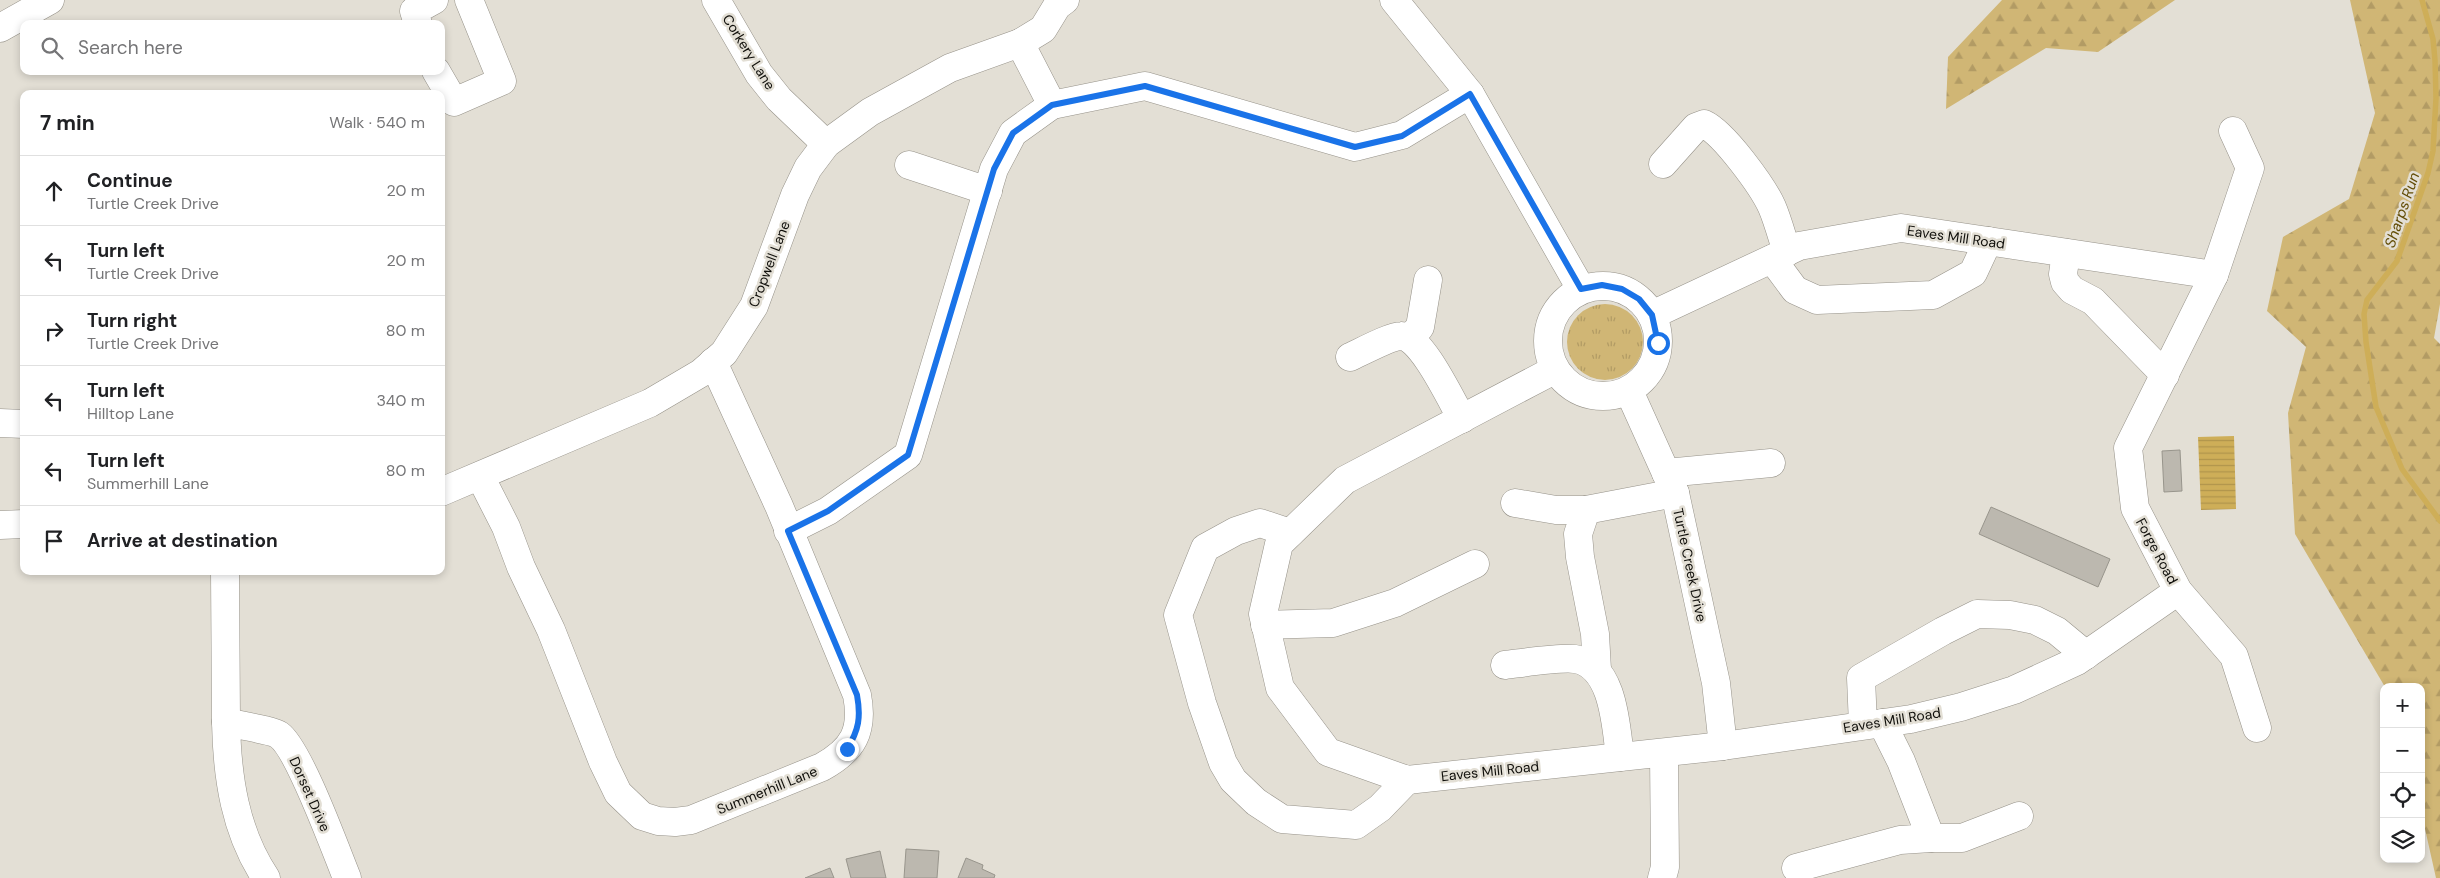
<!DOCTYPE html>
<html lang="en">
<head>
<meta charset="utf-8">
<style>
  :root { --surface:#fff; --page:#f2f2f2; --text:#202124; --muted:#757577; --line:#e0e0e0 }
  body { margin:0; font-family:"DM Sans",sans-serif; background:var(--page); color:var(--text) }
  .controls { position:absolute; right:15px; bottom:15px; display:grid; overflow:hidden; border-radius:10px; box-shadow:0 2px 8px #0003 }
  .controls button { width:45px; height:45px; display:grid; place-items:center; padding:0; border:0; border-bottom:1px solid var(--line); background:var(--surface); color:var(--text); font:25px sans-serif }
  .stop { position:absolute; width:15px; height:15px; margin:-11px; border:4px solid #1a73e8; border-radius:50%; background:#fff }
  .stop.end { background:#1a73e8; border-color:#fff; box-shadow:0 1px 5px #0008 }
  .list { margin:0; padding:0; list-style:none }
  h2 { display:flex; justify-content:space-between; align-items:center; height:65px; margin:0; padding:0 20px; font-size:21px }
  h2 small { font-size:16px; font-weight:400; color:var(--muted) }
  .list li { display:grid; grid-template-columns:32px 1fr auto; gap:15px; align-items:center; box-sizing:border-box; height:70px; padding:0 20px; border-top:1px solid var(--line) }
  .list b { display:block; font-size:19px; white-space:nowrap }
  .list p { margin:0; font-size:16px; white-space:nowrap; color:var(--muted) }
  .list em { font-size:16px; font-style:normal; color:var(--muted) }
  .icon { flex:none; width:28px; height:28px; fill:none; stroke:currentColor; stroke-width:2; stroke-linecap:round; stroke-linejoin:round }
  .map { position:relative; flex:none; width:2440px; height:878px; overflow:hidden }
  .search { position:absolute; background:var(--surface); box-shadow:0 2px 8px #0003; left:20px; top:20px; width:425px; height:55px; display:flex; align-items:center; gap:12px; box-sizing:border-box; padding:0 18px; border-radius:10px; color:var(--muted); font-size:19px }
  .panel { position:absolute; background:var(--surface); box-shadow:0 2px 8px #0003; left:20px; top:90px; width:425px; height:485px; border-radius:10px }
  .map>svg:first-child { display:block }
  .grass { fill:url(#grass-tufts) }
  .forest { fill:url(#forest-firs) }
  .water { fill:url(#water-rules) }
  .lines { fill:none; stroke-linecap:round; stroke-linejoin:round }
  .stream { stroke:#ceae58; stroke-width:5.5 }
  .building { fill:#bcb8af; stroke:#98958c }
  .minor-casing { stroke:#969289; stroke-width:29 }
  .major-casing { stroke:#969289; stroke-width:29 }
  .minor { stroke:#fff; stroke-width:28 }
  .major { stroke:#fff; stroke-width:28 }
  .route { stroke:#1a73e8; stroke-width:6 }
  .labels { text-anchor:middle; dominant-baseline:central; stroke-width:5; stroke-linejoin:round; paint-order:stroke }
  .street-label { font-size:14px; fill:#100f0b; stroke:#e3dfd5 }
  .water-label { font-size:15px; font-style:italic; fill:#634d06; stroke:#e3dfd5 }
</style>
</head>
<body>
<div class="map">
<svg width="2440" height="878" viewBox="0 0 2440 878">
  <defs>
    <pattern id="grass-tufts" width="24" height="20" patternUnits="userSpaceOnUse" patternTransform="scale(1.25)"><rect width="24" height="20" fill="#d0b675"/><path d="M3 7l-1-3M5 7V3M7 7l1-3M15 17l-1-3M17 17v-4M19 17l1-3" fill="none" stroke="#b29b64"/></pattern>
    <pattern id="forest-firs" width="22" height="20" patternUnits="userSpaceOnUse" patternTransform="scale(1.25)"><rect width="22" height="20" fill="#d0b675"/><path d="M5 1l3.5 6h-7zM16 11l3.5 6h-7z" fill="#b29b64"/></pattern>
    <pattern id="water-rules" width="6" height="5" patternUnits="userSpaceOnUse" patternTransform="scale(1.25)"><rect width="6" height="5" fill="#ceae58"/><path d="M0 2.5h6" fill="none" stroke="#b0944b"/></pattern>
  </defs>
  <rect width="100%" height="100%" fill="#e3dfd5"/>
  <!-- grass -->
  <circle class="grass" cx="1605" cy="342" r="38"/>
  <!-- forest -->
  <g class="forest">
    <polygon points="2002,0 2175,0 2098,52 2046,48 1946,109 1948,57"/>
    <polygon points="2350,0 2440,0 2440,304 2434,338 2440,344 2440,878 2436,878 2421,811 2421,687 2385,687 2295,534 2288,413 2306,347 2267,311 2283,237 2349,199 2375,113"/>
  </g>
  <!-- water -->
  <polygon class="water" points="2234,436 2236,509 2201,510 2198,437"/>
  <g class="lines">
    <!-- stream -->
    <polyline class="stream" points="2422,0 2433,39 2435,60 2436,98 2433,151 2428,173 2397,261 2367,300 2364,314 2366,342 2376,407 2402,469 2440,521"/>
  </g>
  <!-- building -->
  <g class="building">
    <polygon points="2180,450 2182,491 2164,492 2162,451"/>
    <polygon points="1991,507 2110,559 2098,587 1979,534"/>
    <polygon points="906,849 939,851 937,878 904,878"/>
    <polygon points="880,851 886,878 851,878 846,859"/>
    <polygon points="966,858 983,865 982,869 995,875 994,878 958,878"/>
    <polygon points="830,868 834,878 805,878"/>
  </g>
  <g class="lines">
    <!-- minor casing -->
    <g class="minor-casing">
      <g id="minor">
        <polyline points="716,0 759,74 779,99 826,144"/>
        <polyline points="1394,0 1470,94 1581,289"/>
        <polyline points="418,24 414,11 434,0"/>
        <polyline points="1020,43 1052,105"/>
        <polyline points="436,71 454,102 502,81 469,0"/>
        <polyline points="2233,131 2250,168 2214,275 2128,448 2135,508 2178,591 2234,656 2257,728"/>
        <path d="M1663 164 1696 127 1704 124C1724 133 1763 187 1772 207 1778 221 1782 237 1787 252"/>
        <polyline points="909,165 988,191"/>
        <polyline points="2066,253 2063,274 2065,282 2072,290 2093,301 2165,375"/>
        <polyline points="1772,259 1795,290 1817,300 1933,295 1973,273 1988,241"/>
        <circle cx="1603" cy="341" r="55"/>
        <polyline points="1652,315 1799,246 1901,228 2214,275"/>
        <polyline points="1410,338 1420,327 1428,280"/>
        <path d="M1350 357C1361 352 1391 336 1401 336 1421 335 1452 402 1462 419"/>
        <polyline points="1554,370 1345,480 1279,544 1263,614 1280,688 1328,752 1407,780 1723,746 1911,719 1961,707 2014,690 2077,661 2178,591"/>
        <polyline points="1629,391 1675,493 1716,683 1723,746"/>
        <polyline points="0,423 24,424"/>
        <polyline points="1666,473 1771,463"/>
        <path d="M480 476 506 527 521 567 551 630 603 762 618 793 642 816 658 821 675 822 691 820 822 767C853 750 864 731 857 695L779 506 713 362"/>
        <polyline points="441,492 650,403 701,373 724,353 754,306 795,195 808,168 826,144 870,112 950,68 1020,43 1043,29 1057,6 1065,0"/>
        <polyline points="1515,503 1556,510 1586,510"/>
        <polyline points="0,525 24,524"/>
        <polyline points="788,531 828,511 908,455 994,169 1013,133 1052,105 1145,86 1355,147 1402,135 1470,94"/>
        <polyline points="1290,533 1260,523 1236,531 1205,548 1178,615 1202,703 1223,763 1233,780 1256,802 1282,819 1356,825 1380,808 1407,780"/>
        <polyline points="225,571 226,722"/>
        <polyline points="1265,625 1333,623 1395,603 1475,564"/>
        <path d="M1505 665C1522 663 1560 657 1575 659 1614 665 1616 727 1620 757"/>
        <polyline points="1597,670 1595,634 1580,557 1578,534 1586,510 1675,493"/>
        <polyline points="1863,725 1861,678 1943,631 1977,614 2010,615 2035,620 2057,631 2086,655"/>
        <polyline points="1931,838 1962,838 2019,816"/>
        <polyline points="1796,868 1900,840 1931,838 1901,761 1882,723"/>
        <path d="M266 878C235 832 227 777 226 722 236 725 272 730 279 735 299 749 336 851 347 878"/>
        <polyline points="1662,878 1665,867 1664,753"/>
      </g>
    </g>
    <!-- major casing -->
    <g class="major-casing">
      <polyline id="major" points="0,28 50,0"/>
    </g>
    <!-- minor -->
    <use href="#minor" class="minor"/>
    <!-- major -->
    <use href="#major" class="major"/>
  </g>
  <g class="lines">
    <!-- route -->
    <path class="route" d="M847 749C859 730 861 717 857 695L788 531 828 511 908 455 994 169 1013 133 1052 105 1145 86 1355 147 1402 136 1470 94 1581 289 1602 285 1622 289 1639 299 1652 315 1658 343"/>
  </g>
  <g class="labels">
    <!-- street labels -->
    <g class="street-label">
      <text transform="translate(749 52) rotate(58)">Corkery Lane</text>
      <text transform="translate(1956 237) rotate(8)">Eaves Mill Road</text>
      <text transform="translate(769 264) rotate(-69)">Cropwell Lane</text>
      <text transform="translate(2157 551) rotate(62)">Forge Road</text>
      <text transform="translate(1690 565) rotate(78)">Turtle Creek Drive</text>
      <text transform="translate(1892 720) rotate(-9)">Eaves Mill Road</text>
      <text transform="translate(1490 771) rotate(-6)">Eaves Mill Road</text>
      <text transform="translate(767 790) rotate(-22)">Summerhill Lane</text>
      <text transform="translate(310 794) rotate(66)">Dorset Drive</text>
    </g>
    <!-- water labels -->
    <g class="water-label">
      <text transform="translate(2402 210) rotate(-71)">Sharps Run</text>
    </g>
  </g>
</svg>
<div class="controls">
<button>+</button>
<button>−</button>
<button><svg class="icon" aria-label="locate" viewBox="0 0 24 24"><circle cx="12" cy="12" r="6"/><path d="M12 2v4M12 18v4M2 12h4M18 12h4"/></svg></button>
<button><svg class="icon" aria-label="layers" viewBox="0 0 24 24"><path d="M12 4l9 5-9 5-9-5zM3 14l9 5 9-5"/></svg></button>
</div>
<div class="stop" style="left:1658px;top:343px"></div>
<div class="stop end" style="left:847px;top:749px"></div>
<div class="search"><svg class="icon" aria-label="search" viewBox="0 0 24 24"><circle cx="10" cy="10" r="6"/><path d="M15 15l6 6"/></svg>Search here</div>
<section class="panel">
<h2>7 min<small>Walk · 540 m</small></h2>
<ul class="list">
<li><svg class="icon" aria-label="ahead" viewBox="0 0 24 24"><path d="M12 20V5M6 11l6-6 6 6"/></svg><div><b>Continue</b><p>Turtle Creek Drive</p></div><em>20 m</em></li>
<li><svg class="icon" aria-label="left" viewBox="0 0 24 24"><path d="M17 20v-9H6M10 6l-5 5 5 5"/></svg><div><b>Turn left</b><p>Turtle Creek Drive</p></div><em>20 m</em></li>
<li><svg class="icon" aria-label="right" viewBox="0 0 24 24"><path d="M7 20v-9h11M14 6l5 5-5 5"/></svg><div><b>Turn right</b><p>Turtle Creek Drive</p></div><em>80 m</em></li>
<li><svg class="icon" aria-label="left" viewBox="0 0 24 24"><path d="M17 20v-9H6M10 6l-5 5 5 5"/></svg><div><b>Turn left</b><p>Hilltop Lane</p></div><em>340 m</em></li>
<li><svg class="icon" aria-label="left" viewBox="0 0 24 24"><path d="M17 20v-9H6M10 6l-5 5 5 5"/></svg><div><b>Turn left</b><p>Summerhill Lane</p></div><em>80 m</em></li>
<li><svg class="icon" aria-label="arrive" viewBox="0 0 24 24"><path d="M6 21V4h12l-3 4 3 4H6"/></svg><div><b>Arrive at destination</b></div></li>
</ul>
</section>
</div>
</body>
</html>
